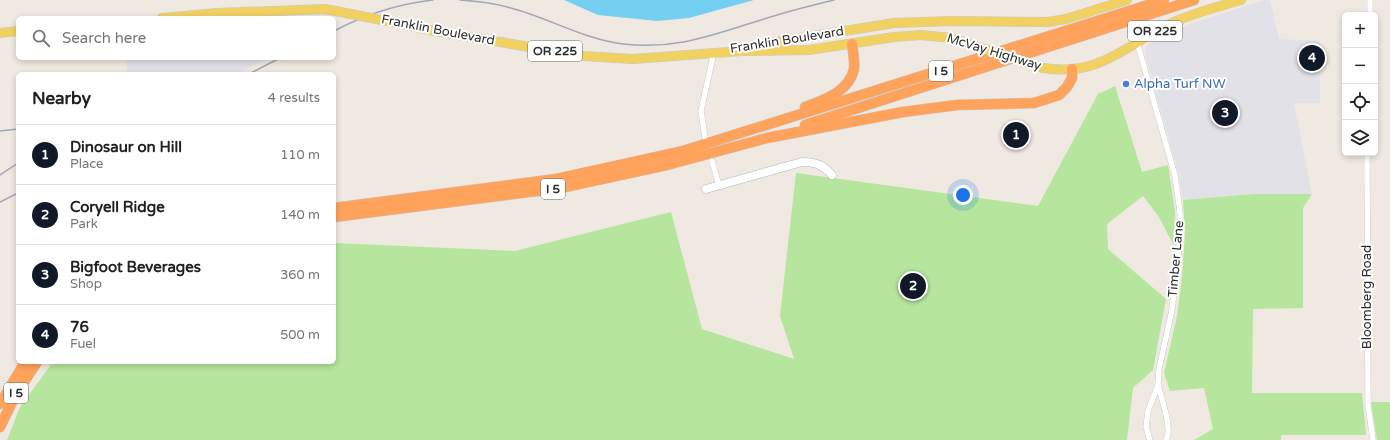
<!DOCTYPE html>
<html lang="en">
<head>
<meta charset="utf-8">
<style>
  :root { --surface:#fff; --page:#f2f2f2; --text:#202124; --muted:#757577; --line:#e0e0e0; --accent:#111827 }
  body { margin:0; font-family:"Varela Round",sans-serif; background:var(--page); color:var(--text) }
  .controls { position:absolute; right:12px; top:12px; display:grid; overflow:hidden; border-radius:6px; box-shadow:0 2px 6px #0003 }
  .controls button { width:36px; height:36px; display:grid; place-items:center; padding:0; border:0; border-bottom:1px solid var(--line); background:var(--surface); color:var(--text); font:20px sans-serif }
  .you { position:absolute; left:963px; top:195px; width:14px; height:14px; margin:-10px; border:3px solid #fff; border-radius:50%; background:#1a73e8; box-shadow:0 0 0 6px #1a73e833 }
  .badge { display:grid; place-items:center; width:26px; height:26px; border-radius:50%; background:var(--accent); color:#fff; font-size:13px; font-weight:700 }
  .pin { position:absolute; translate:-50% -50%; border:2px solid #fff; box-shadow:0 1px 4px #0006 }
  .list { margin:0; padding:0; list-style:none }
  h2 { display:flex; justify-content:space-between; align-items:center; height:52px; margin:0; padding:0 16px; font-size:17px }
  h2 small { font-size:13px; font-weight:400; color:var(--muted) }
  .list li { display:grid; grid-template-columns:26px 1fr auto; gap:12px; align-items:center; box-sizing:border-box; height:60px; padding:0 16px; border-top:1px solid var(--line) }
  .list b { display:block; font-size:15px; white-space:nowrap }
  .list p { margin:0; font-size:13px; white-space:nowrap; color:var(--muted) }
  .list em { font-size:13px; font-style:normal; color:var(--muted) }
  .icon { flex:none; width:22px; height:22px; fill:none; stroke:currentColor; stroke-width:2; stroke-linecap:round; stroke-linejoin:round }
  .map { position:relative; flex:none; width:1390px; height:440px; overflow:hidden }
  .search { position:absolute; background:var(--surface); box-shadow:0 2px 6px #0003; left:16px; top:16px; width:320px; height:44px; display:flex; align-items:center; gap:10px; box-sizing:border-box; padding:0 14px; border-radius:6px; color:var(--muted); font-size:15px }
  .panel { position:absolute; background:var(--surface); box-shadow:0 2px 6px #0003; left:16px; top:72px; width:320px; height:292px; border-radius:6px }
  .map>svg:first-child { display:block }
  .industrial { fill:#e3e1e8 }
  .green { fill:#b6e59e }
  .water { fill:#75cff0 }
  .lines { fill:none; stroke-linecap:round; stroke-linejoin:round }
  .street-casing { stroke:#b4b7c1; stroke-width:6 }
  .secondary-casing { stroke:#b4b7c1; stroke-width:9 }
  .primary-casing { stroke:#c9c9c9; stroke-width:10 }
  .highway-casing { stroke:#c9c9c9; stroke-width:11 }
  .street { stroke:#fff; stroke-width:5.5 }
  .secondary { stroke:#fff; stroke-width:8 }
  .primary { stroke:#f2d163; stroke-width:9 }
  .highway { stroke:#ffa35c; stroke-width:10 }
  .rail { stroke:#a3a6b8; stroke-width:1.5 }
  .primary-bridge-casing { stroke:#c9c9c9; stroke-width:10; stroke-linecap:butt }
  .primary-bridge { stroke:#f2d163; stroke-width:9 }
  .shop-dot { fill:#3f7fe0; stroke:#fff; stroke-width:1.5 }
  .labels { text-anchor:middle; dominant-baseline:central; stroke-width:4; stroke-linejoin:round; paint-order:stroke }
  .shield { fill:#fff; stroke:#6d6d6d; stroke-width:1 }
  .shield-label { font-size:12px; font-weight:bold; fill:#2e2e2e }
  .street-label { font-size:13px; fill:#2e2e2e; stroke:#fff }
  .shop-label { font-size:13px; fill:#366cbe; stroke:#fff; text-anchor:start }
</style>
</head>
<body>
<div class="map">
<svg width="1390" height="440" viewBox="0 0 1390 440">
  <rect width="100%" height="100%" fill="#efe9e1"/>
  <!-- industrial -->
  <g class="industrial">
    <polygon points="1264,0 1270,0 1279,39 1320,41 1320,103 1294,103 1312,194 1254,194 1183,200 1179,175 1146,58 1146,49 1150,41 1174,29"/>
    <polygon points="127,58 267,58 236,74 127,74"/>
  </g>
  <!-- green -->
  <g class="green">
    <polygon points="1115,86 1142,172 1168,165 1175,212 1174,246 1159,217 1143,196 1107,224 1108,249 1166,299 1153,370 1133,388 1127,440 7,440 20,407 53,362 334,362 334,243 515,251 671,212 702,329 794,359 780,316 796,173 1038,206 1098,94"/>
    <polygon points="1254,194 1312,194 1303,208 1303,308 1253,309 1252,393 1362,393 1366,435 1281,435 1281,440 1194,440 1213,429 1204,388 1170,391 1164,373 1177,316 1182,277 1185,234 1183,200"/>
    <polygon points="1371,402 1390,402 1390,440 1377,440"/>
  </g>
  <!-- water -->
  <polygon class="water" points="564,0 754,0 689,18 657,21 598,15"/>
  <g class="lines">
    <!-- street casing -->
    <g class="street-casing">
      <g id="street">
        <polyline points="1370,15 1370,0"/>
        <polyline points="1137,42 1175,176 1180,212 1180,238 1172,310 1159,369 1158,385 1148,411 1146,427 1150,440"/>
        <polyline points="705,137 701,111 714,52"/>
        <polyline points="1367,153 1368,405 1373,440"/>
        <polyline points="712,161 719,185"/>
        <path d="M1158 385C1161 398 1173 429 1166 440"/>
      </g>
    </g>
    <!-- secondary casing -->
    <g class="secondary-casing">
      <path id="secondary" d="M706 189 802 162C816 162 823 165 832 175"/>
    </g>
    <!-- primary casing -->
    <g class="primary-casing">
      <g id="primary">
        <polyline points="162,18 217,13 325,9"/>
        <polyline points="397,23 435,31 583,56 633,59 742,51 809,50 894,37 921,35 951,38"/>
        <polyline points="0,33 18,31"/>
        <polyline points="751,46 894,23 951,21 1048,22 1066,19 1127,0"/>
        <path d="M1043 68C1101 77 1125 45 1172 23 1193 13 1218 7 1241 0"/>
      </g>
    </g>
    <!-- highway casing -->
    <g class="highway-casing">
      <g id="highway">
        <path d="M805 107C824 100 849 92 854 69 855 61 853 52 852 44"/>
        <polyline points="805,125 1194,0"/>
        <polyline points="334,208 556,179 683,151 1164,0"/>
        <polyline points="334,217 561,188 667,165 767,138 903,112 957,105 1034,103 1059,95 1067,87 1072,78 1072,69"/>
        <polyline points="0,404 25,362"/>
        <polyline points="0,427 16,394 37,362"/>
      </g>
    </g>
    <!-- street -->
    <use href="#street" class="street"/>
    <!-- secondary -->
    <use href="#secondary" class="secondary"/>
    <!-- primary -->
    <use href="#primary" class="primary"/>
    <!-- highway -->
    <use href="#highway" class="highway"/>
    <!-- rail -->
    <g class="rail">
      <path d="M460 0C477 1 494 3 511 8 549 18 583 39 623 44 677 50 711 35 761 20 785 12 809 6 834 0"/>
      <path d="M334 31C366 14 397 4 433 0"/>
      <polyline points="249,74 280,58"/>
      <polyline points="0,131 18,129"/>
      <polyline points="0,175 18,163"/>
      <polyline points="0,202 18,193"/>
    </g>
    <!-- primary-bridge casing -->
    <g class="primary-bridge-casing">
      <g id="primary-bridge">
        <polyline points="325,9 397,23"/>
        <polyline points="951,38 1043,68"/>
      </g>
    </g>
    <!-- primary-bridge -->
    <use href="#primary-bridge" class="primary-bridge"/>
  </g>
  <!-- markers -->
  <circle class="shop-dot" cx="1126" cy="84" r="4"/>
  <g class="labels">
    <!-- shield labels -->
    <g class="shield">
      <rect x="1128" y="21" width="54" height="20" rx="3"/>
      <rect x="528" y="41" width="54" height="20" rx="3"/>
      <rect x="929" y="61" width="24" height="20" rx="3"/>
      <rect x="541" y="179" width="24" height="20" rx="3"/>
      <rect x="4" y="383" width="24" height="20" rx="3"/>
    </g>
    <g class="shield-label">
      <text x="1155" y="31">OR 225</text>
      <text x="555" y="51">OR 225</text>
      <text x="941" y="71">I 5</text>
      <text x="553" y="189">I 5</text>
      <text x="16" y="393">I 5</text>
    </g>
    <!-- street labels -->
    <g class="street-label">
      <text transform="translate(438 30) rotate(11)">Franklin Boulevard</text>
      <text transform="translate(787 40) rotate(-9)">Franklin Boulevard</text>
      <text transform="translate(994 52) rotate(17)">McVay Highway</text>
      <text transform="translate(1176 259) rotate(-85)">Timber Lane</text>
      <text transform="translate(1367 297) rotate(-90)">Bloomberg Road</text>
    </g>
    <!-- shop labels -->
    <g class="shop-label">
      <text x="1134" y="84">Alpha Turf NW</text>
    </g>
  </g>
</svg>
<div class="controls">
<button>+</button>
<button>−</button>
<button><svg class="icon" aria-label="locate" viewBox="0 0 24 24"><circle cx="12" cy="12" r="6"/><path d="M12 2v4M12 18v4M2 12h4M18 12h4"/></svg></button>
<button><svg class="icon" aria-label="layers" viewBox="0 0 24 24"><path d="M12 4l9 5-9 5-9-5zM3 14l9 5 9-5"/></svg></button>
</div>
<div class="you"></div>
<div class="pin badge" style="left:1016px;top:135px">1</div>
<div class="pin badge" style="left:913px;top:286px">2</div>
<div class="pin badge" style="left:1225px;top:113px">3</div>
<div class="pin badge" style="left:1312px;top:58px">4</div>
<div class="search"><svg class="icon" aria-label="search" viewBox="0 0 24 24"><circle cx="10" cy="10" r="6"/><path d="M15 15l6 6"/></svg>Search here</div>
<section class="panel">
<h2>Nearby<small>4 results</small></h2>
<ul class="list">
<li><span class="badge">1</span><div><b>Dinosaur on Hill</b><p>Place</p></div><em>110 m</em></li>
<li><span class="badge">2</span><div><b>Coryell Ridge</b><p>Park</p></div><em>140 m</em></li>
<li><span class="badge">3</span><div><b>Bigfoot Beverages</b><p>Shop</p></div><em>360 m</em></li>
<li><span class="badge">4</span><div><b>76</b><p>Fuel</p></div><em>500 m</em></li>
</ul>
</section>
</div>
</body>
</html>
